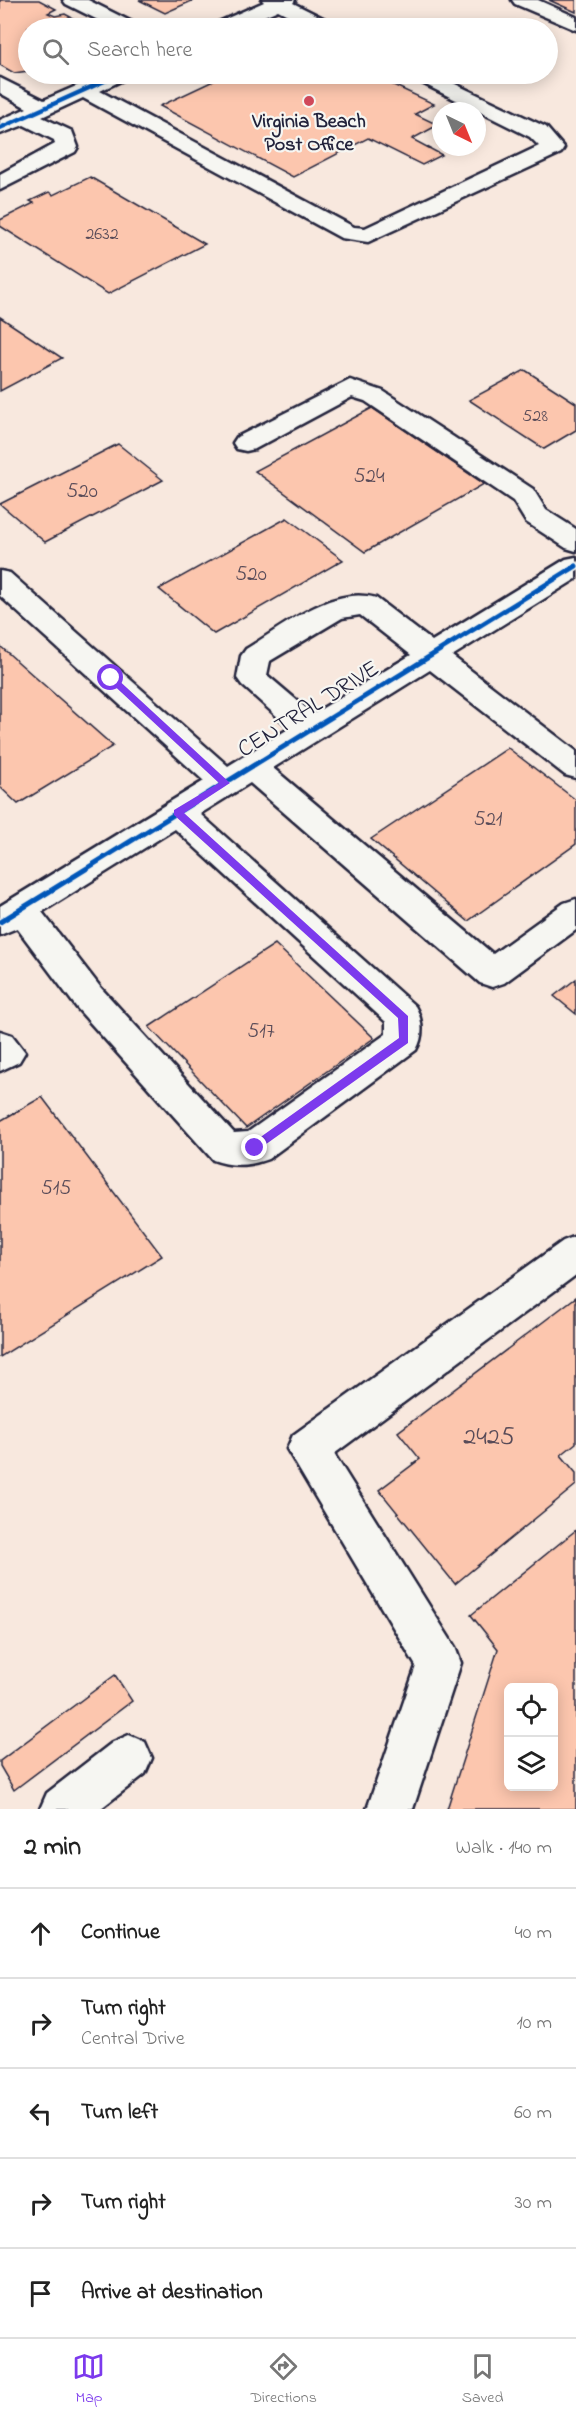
<!DOCTYPE html>
<html lang="en">
<head>
<meta charset="utf-8">
<style>
  :root { --surface:#fff; --page:#f2f2f2; --text:#222; --muted:#767676; --line:#e0e0e0; --accent:#7c3aed }
  body { margin:0; font-family:"Indie Flower",sans-serif; background:var(--page); color:var(--text) }
  .controls { position:absolute; right:18px; bottom:18px; display:grid; overflow:hidden; border-radius:9px; box-shadow:0 3px 15px #0003 }
  .controls button { width:54px; height:54px; display:grid; place-items:center; padding:0; border:0; border-bottom:2px solid var(--line); background:var(--surface); color:var(--text); font:30px sans-serif }
  .compass { position:absolute; left:432px; top:102px; width:54px; height:54px; border-radius:50%; background:var(--surface); box-shadow:0 3px 15px #0003; rotate:137deg }
  .stop { position:absolute; width:18px; height:18px; margin:-14px; border:4px solid #7c3aed; border-radius:50%; background:#fff }
  .stop.end { background:#7c3aed; border-color:#fff; box-shadow:0 2px 6px #0008 }
  .list { margin:0; padding:0; list-style:none }
  h2 { display:flex; justify-content:space-between; align-items:center; height:78px; margin:0; padding:0 24px; font-size:26px }
  h2 small { font-size:20px; font-weight:400; color:var(--muted) }
  .list li { display:grid; grid-template-columns:39px 1fr auto; gap:18px; align-items:center; box-sizing:border-box; height:90px; padding:0 24px; border-top:2px solid var(--line) }
  .list b { display:block; font-size:22px; white-space:nowrap }
  .list p { margin:0; font-size:20px; white-space:nowrap; color:var(--muted) }
  .list em { font-size:20px; font-style:normal; color:var(--muted) }
  .icon { flex:none; width:33px; height:33px; fill:none; stroke:currentColor; stroke-width:2; stroke-linecap:round; stroke-linejoin:round }
  .map { position:relative; flex:none; width:576px; height:1809px; overflow:hidden }
  .search { position:absolute; background:var(--surface); box-shadow:0 3px 15px #0003; left:18px; right:18px; top:18px; height:66px; display:flex; align-items:center; gap:15px; box-sizing:border-box; padding:0 21px; border-radius:33px; color:var(--muted); font-size:22px }
  .sheet { height:528px; background:var(--surface) }
  nav { display:flex; justify-content:space-around; align-items:center; box-sizing:border-box; height:84px; border-top:2px solid var(--line); background:var(--surface); font-size:16px; color:var(--muted) }
  nav a { display:grid; justify-items:center; gap:3px }
  nav .on { color:var(--accent) }
  .map>svg:first-child { display:block }
  .building { fill:#fcc6ae; stroke:#22223b; stroke-width:1.5; fill-rule:evenodd }
  .lines { fill:none; stroke-linecap:round; stroke-linejoin:round }
  .minor-casing { stroke:#22223b; stroke-width:5 }
  .minor { fill:#f6f6f2; fill-rule:evenodd }
  .cycleway-far1-casing { stroke:#f6f6f2; stroke-width:7 }
  .cycleway-casing { stroke:#f6f6f2; stroke-width:9 }
  .cycleway-far1 { stroke:#0057b8; stroke-width:4.5 }
  .cycleway { stroke:#0057b8; stroke-width:5 }
  .route { fill:#7c3aed }
  .poi-dot { fill:#d1495b; stroke:#f6f6f2; stroke-width:2 }
  .labels { text-anchor:middle; dominant-baseline:central; stroke-width:4.5; stroke-linejoin:round; paint-order:stroke }
  .far-number-label { font-size:18px; fill:#584b58 }
  .far-poi-label { font-size:20px; font-weight:bold; fill:#22223b; stroke:#f6f6f2 }
  .number-label { font-size:21px; fill:#584b58 }
  .street-label { font-size:24px; fill:#22223b; stroke:#f6f6f2 }
  .near-number-label { font-size:26px; fill:#584b58 }
</style>
</head>
<body>
<div class="map">
<svg width="576" height="1809" viewBox="0 0 576 1809">
  <rect width="100%" height="100%" fill="#f8e8de"/>
  <filter id="ink" filterUnits="userSpaceOnUse"><feTurbulence type="fractalNoise" baseFrequency=".0167" numOctaves="2"/><feDisplacementMap in="SourceGraphic" scale="12" xChannelSelector="R" yChannelSelector="G"/><feConvolveMatrix kernelMatrix="1 2 1 2 8 2 1 2 1" color-interpolation-filters="sRGB"/></filter>
  <g filter="url(#ink)">
    <!-- building -->
    <g class="building">
      <polygon points="0,0 39,0 56,9 48,13 55,16 65,14 91,28 28,28 28,71 14,73 0,65"/>
      <polygon points="139,0 194,0 165,13"/>
      <polygon points="549,0 576,0 576,12"/>
      <polygon points="228,74 370,74 434,104 415,114 438,125 412,139 442,155 422,165 368,138 293,177 160,106"/>
      <polygon points="90,177 205,244 108,294 0,226 0,220 34,203 30,201 49,192 53,195"/>
      <polygon points="0,317 62,358 0,391"/>
      <polygon points="525,370 576,403 576,430 544,449 469,400"/>
      <polygon points="372,408 484,484 365,552 255,471"/>
      <polygon points="118,444 163,480 45,542 0,504"/>
      <polygon points="287,518 343,560 214,634 159,589"/>
      <polygon points="0,646 113,746 18,804 0,787"/>
      <polygon points="508,748 576,800 576,844 468,921 371,839"/>
      <polygon points="275,944 374,1038 246,1128 149,1027"/>
      <polygon points="576,979 576,1014 554,996"/>
      <polygon points="42,1097 162,1256 0,1357 0,1121"/>
      <polygon points="576,1297 576,1443 561,1455 576,1473 576,1485 455,1584 379,1490 420,1459 398,1432"/>
      <path d="M576 1530V1809H447L498 1649 471 1615ZM508 1688H554V1786H508Z"/>
      <polygon points="115,1675 132,1701 14,1790 0,1766 0,1761"/>
    </g>
    <g class="lines">
      <!-- minor casing -->
      <g class="minor-casing">
        <g id="minor">
          <polygon points="63,0 88,0 136,24 139,28 114,28 66,4"/>
          <polygon points="262,0 295,0 293,3 335,24 338,28 313,28 278,10 237,28 211,28 214,24 264,2"/>
          <polygon points="512,0 538,0 576,17 576,30 515,4"/>
          <polygon points="104,74 130,74 127,78 100,91 354,227 365,228 539,146 530,137 412,78 409,74 434,74 546,127 564,148 561,153 368,242 341,238 83,98 42,117 72,131 78,147 75,152 0,190 0,174 55,144 54,140 24,125 0,134 0,120 27,108 0,93 0,78 44,100"/>
          <polygon points="350,380 383,391 533,489 546,510 576,529 576,551 566,548 526,522 513,501 365,401 352,397 255,449 246,451 237,449 233,443 237,437"/>
          <path d="M576 557V579L452 656 576 751V778L565 775 430 670 273 768 493 954 564 903 576 899V930L504 983 492 987 480 983 250 783 200 814 415 1006C423 1020 424 1036 416 1050L268 1159C250 1166 231 1167 213 1160L77 1008 17 928 0 935V906L204 781 0 596V571L10 573 228 766 290 728 242 685 237 678 241 656 246 649C283 627 331 585 376 598L432 641 566 559ZM360 615 411 655 313 714 267 675 270 661 342 618ZM175 829 386 1022V1034L248 1132 234 1133 101 988 42 912Z"/>
          <polygon points="0,1031 12,1035 25,1052 19,1062 0,1071"/>
          <polygon points="576,1236 576,1275 334,1454 455,1647 461,1663 413,1809 367,1809 416,1666 287,1449 293,1435 563,1241"/>
          <polygon points="129,1735 145,1742 152,1758 145,1774 100,1809 40,1809 47,1793 113,1742"/>
        </g>
      </g>
      <!-- minor -->
      <use href="#minor" class="minor"/>
      <!-- cycleway-far1 casing -->
      <g class="cycleway-far1-casing">
        <polyline id="cycleway-far1" points="0,128 120,74"/>
      </g>
      <!-- cycleway casing -->
      <g class="cycleway-casing">
        <polyline id="cycleway" points="0,922 576,566"/>
      </g>
      <!-- cycleway-far1 -->
      <use href="#cycleway-far1" class="cycleway-far1"/>
      <!-- cycleway -->
      <use href="#cycleway" class="cycleway"/>
    </g>
  </g>
  <!-- route -->
  <polygon class="route" points="108,676 114,676 230,783 184,813 408,1016 408,1043 255,1152 251,1151 251,1144 399,1038 398,1018 174,815 174,810 219,783 108,680"/>
  <!-- markers -->
  <circle class="poi-dot" cx="309" cy="101" r="6"/>
  <g class="labels">
    <!-- far-number labels -->
    <g class="far-number-label">
      <text x="102" y="235">2632</text>
      <text x="535" y="417">528</text>
    </g>
    <!-- far-poi labels -->
    <g class="far-poi-label">
      <text x="309" y="122">Virginia Beach<tspan x="309" dy="23">Post Office</tspan></text>
    </g>
    <!-- number labels -->
    <g class="number-label">
      <text x="369" y="477">524</text>
      <text x="82" y="492">520</text>
      <text x="251" y="575">520</text>
      <text x="488" y="820">521</text>
      <text x="261" y="1032">517</text>
      <text x="56" y="1189">515</text>
    </g>
    <!-- street labels -->
    <g class="street-label">
      <text transform="translate(309 710) rotate(-32)">CENTRAL DRIVE</text>
    </g>
    <!-- near-number labels -->
    <g class="near-number-label">
      <text x="489" y="1438">2425</text>
    </g>
  </g>
</svg>
<div class="controls">
<button><svg class="icon" aria-label="locate" viewBox="0 0 24 24"><circle cx="12" cy="12" r="6"/><path d="M12 2v4M12 18v4M2 12h4M18 12h4"/></svg></button>
<button><svg class="icon" aria-label="layers" viewBox="0 0 24 24"><path d="M12 4l9 5-9 5-9-5zM3 14l9 5 9-5"/></svg></button>
</div>
<svg class="compass" viewBox="-18 -18 36 36"><path d="M0-13l5 13h-10z" fill="#e53935"/><path d="M0 13l5-13h-10z" fill="#767676"/></svg>
<div class="stop" style="left:111px;top:678px"></div>
<div class="stop end" style="left:255px;top:1148px"></div>
<div class="search"><svg class="icon" aria-label="search" viewBox="0 0 24 24"><circle cx="10" cy="10" r="6"/><path d="M15 15l6 6"/></svg>Search here</div>
</div>
<section class="sheet">
<h2>2 min<small>Walk · 140 m</small></h2>
<ul class="list">
<li><svg class="icon" aria-label="ahead" viewBox="0 0 24 24"><path d="M12 20V5M6 11l6-6 6 6"/></svg><div><b>Continue</b></div><em>40 m</em></li>
<li><svg class="icon" aria-label="right" viewBox="0 0 24 24"><path d="M7 20v-9h11M14 6l5 5-5 5"/></svg><div><b>Turn right</b><p>Central Drive</p></div><em>10 m</em></li>
<li><svg class="icon" aria-label="left" viewBox="0 0 24 24"><path d="M17 20v-9H6M10 6l-5 5 5 5"/></svg><div><b>Turn left</b></div><em>60 m</em></li>
<li><svg class="icon" aria-label="right" viewBox="0 0 24 24"><path d="M7 20v-9h11M14 6l5 5-5 5"/></svg><div><b>Turn right</b></div><em>30 m</em></li>
<li><svg class="icon" aria-label="arrive" viewBox="0 0 24 24"><path d="M6 21V4h12l-3 4 3 4H6"/></svg><div><b>Arrive at destination</b></div></li>
</ul>
</section>
<nav>
<a class="on"><svg class="icon" aria-label="map" viewBox="0 0 24 24"><path d="M3 6l6-2 6 2 6-2v14l-6 2-6-2-6 2zM9 4v14M15 6v14"/></svg>Map</a>
<a><svg class="icon" aria-label="directions" viewBox="0 0 24 24"><path d="M12 3l9 9-9 9-9-9zM9 14v-3h6M13 9l2 2-2 2"/></svg>Directions</a>
<a><svg class="icon" aria-label="saved" viewBox="0 0 24 24"><path d="M7 4h10v16l-5-4-5 4z"/></svg>Saved</a>
</nav>
</body>
</html>
